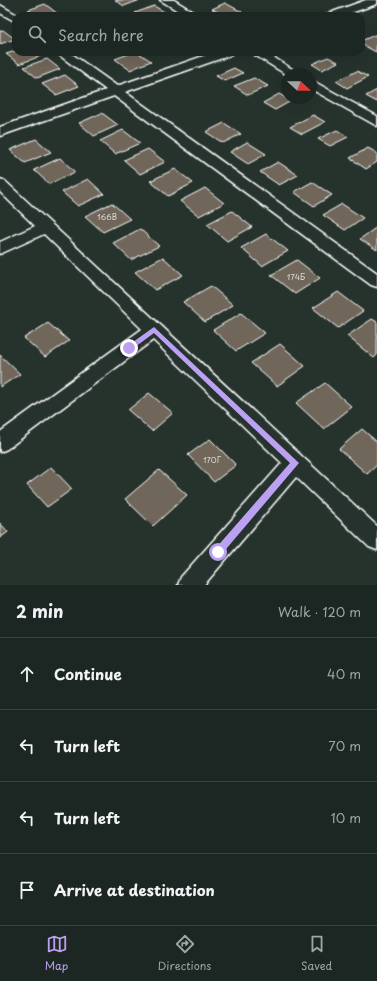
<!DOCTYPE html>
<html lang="en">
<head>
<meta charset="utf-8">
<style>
  :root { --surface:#1c2622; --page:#29322f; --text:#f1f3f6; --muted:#a0a5a5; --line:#3a4340; --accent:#bca0f2 }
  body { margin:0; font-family:"Playpen Sans",sans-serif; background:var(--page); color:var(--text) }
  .compass { position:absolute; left:281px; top:68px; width:36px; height:36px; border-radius:50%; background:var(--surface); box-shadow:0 4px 16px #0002; rotate:111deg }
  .stop { position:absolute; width:12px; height:12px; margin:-9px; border:3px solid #bca0f2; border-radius:50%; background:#fff }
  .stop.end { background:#bca0f2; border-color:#fff; box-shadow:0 1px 4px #0008 }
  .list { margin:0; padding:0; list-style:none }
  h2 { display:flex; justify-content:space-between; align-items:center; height:52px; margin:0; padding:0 16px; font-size:17px }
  h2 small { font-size:13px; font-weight:400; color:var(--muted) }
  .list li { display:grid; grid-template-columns:26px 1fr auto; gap:12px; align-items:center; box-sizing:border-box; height:72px; padding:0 16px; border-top:1px solid var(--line) }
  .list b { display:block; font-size:15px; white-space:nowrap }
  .list em { font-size:13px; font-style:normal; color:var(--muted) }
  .icon { flex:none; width:22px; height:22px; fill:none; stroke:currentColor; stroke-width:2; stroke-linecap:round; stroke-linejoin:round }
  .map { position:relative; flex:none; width:377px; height:585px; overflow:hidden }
  .search { position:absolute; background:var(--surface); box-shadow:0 4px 16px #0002; left:12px; right:12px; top:12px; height:44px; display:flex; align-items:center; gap:10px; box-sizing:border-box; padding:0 14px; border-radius:12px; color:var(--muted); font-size:15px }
  .sheet { height:340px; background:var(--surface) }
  nav { display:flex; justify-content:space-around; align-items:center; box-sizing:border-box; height:56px; border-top:1px solid var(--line); background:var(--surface); font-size:11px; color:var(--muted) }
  nav a { display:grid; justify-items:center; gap:2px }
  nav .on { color:var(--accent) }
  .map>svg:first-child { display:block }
  .building { fill:#71665a; stroke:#fff }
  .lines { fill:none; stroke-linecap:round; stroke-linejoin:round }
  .minor-casing { stroke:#fff; stroke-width:3 }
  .minor { fill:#26332d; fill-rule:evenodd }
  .route { fill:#bca0f2 }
  .labels { text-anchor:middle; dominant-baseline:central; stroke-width:4; stroke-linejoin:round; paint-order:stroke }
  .number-label { font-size:8px; fill:#dcd9d6 }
</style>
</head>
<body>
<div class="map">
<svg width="377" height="585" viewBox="0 0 377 585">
  <rect width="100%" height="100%" fill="#26332d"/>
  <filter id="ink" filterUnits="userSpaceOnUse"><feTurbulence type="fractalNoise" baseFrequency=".025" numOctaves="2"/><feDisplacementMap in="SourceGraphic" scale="8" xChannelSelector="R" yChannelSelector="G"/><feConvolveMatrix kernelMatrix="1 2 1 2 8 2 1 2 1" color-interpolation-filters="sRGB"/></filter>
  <g filter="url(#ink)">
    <!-- building -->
    <g class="building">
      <polygon points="115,0 140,0 124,6"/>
      <polygon points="225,3 242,12 233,16 226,16 212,9"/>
      <polygon points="45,4 58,14 51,16 36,16 28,10"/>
      <polygon points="154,6 168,14 140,16 135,13"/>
      <polygon points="3,30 15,39 0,44 0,31"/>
      <polygon points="375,35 377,36 376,52 361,44 361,41"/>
      <polygon points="16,51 36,52 41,56 19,64 6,54"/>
      <polygon points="134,52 137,52 151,61 130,70 115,59"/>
      <polygon points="328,57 338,62 322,70 312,64"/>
      <polygon points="47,59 60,69 37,78 24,67"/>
      <polygon points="234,68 243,73 225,81 216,76"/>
      <polygon points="357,71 368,77 347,88 336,81"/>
      <polygon points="65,75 79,86 56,95 42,84"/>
      <polygon points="254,78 268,86 248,95 234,86"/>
      <polygon points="377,90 377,102 366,96"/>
      <polygon points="279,94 291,101 275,110 263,103"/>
      <polygon points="102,113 118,125 94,136 79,123"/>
      <polygon points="313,115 325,122 302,134 290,127"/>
      <polygon points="224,123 241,134 223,143 206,132"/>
      <polygon points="123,130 140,143 115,154 100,141"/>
      <polygon points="337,130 348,137 330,146 318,139"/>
      <polygon points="36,139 51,152 25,163 10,150"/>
      <polygon points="247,142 266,154 248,164 230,152"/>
      <polygon points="368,148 377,153 377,162 366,169 350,158"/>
      <polygon points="148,149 165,162 140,174 124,160"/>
      <polygon points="60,158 75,172 49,184 34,170"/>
      <polygon points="278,162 298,175 279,185 260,172"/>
      <polygon points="175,169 193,183 168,196 150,181"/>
      <polygon points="88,179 104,194 78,206 62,192"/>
      <polygon points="312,182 332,195 314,206 294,192"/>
      <polygon points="205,188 224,203 199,216 180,201"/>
      <polygon points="112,203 130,219 103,232 85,216"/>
      <polygon points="342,204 363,218 345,230 323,215"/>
      <polygon points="232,211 252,227 227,241 207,224"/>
      <polygon points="377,227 377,250 360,239"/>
      <polygon points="140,229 159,246 131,260 113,243"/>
      <polygon points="266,234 288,251 262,266 241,248"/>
      <polygon points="163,257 183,275 155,290 135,272"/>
      <polygon points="297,260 320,278 295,294 271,275"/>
      <polygon points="211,286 233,305 205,322 183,302"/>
      <polygon points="338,292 363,311 338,328 313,308"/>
      <polygon points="241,313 265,333 236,351 213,330"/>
      <polygon points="372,319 377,322 377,355 374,358 347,336"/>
      <polygon points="48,323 69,341 45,357 24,338"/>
      <polygon points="280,344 305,366 277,386 251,363"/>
      <polygon points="0,355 20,374 0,387"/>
      <polygon points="325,383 352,407 324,429 296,403"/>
      <polygon points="149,393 173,413 152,431 128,410"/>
      <polygon points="362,429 377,442 377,465 367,474 339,449"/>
      <polygon points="210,439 236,465 214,482 188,455"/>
      <polygon points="51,467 72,489 47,507 27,485"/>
      <polygon points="159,470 187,495 153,526 125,499"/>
      <polygon points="0,523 8,532 0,538"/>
    </g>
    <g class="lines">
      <!-- minor casing -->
      <g class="minor-casing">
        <g id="minor">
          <polygon points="160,0 174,0 200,16 186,16"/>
          <polygon points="366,0 377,0 377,4 342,16 325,16 327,14"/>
          <polygon points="0,5 19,16 16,16 16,22 0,13"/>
          <polygon points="55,52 69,52 117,86 215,52 233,52 231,55 125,92 377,273 377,287 371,285 114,96 0,136 0,127 106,90"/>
          <polygon points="250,52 265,52 300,74 287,75"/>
          <polygon points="311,80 377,116 377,126 311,89"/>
          <polygon points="0,179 5,181 377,526 377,550 369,547 296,477 204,585 178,585 181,577 282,463 153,340 7,449 0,452 0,432 142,329 44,234 0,254 0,242 35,226 0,192"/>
        </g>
      </g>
      <!-- minor -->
      <use href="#minor" class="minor"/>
    </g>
  </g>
  <!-- route -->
  <polygon class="route" points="154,327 299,463 221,555 218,556 214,552 215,549 290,463 154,333 131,350 126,350 126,347"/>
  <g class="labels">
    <!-- number labels -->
    <g class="number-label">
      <text x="107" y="217">166В</text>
      <text x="296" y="277">174Б</text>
      <text x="212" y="460">170Г</text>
    </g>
  </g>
</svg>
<svg class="compass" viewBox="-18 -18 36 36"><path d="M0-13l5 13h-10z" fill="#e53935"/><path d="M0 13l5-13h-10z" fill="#a0a5a5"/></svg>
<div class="stop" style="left:218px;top:552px"></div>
<div class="stop end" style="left:129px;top:348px"></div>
<div class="search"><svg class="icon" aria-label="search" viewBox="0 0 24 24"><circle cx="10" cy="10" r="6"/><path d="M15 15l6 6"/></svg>Search here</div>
</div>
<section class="sheet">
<h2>2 min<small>Walk · 120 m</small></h2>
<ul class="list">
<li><svg class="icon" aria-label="ahead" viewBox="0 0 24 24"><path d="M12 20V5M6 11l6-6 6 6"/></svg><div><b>Continue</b></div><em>40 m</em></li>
<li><svg class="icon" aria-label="left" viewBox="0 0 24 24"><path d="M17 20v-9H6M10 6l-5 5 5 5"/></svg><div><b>Turn left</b></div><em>70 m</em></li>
<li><svg class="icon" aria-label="left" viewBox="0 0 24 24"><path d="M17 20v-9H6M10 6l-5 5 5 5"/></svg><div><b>Turn left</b></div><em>10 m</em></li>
<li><svg class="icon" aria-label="arrive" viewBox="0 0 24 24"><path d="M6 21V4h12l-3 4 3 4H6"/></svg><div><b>Arrive at destination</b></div></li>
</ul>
</section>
<nav>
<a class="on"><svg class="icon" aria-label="map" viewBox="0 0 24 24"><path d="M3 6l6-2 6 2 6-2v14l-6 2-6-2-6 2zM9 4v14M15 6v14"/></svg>Map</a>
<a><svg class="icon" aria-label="directions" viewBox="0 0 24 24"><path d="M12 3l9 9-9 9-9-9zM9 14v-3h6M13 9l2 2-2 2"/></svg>Directions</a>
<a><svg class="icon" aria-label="saved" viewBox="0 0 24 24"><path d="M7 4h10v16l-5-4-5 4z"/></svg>Saved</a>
</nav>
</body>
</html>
